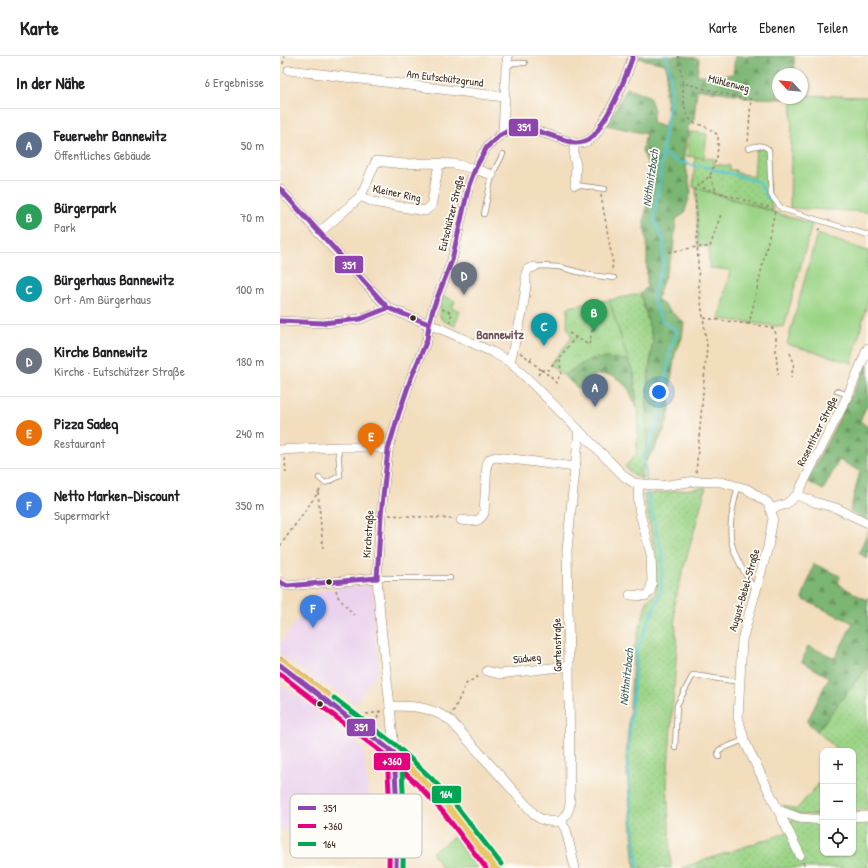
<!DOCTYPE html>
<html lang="de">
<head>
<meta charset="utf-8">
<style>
  :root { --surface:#fff; --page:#f6f6f6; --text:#202124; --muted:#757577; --line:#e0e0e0; --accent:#7c3aed }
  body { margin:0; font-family:"Patrick Hand",sans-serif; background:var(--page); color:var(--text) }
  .controls { position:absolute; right:12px; bottom:12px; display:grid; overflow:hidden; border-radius:8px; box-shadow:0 1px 3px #0004 }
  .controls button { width:36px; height:36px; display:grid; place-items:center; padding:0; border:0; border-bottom:1px solid var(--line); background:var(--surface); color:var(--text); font:20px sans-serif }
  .compass { position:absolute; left:492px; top:12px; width:36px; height:36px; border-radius:50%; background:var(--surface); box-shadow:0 1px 3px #0004; rotate:296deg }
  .you { position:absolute; left:379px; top:336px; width:14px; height:14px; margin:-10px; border:3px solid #fff; border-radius:50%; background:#1a73e8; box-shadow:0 0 0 6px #1a73e833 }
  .badge { display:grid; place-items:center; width:26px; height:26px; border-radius:50%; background:var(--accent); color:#fff; font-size:13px; font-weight:700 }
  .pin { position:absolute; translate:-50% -33px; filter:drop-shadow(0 1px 2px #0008) }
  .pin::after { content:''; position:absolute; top:21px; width:14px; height:12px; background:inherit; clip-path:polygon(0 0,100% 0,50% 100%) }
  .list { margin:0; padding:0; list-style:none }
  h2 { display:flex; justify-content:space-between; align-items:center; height:52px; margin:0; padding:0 16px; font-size:17px }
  h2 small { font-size:13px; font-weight:400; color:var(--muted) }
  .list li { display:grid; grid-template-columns:26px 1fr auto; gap:12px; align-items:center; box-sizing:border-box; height:72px; padding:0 16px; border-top:1px solid var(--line) }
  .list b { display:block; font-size:15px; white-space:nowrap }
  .list p { margin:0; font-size:13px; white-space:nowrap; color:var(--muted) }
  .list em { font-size:13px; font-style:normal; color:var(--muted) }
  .icon { flex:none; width:22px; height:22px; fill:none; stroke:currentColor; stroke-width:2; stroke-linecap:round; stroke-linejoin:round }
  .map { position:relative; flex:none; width:588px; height:812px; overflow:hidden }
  header { display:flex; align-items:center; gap:24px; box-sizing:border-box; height:56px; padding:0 20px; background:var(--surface); border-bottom:1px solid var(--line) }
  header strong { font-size:19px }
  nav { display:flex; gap:22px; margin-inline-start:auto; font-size:14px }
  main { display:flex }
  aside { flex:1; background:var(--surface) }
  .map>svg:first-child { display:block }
  .built { fill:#ead1ed }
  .grass { fill:url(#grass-dots); stroke:#6b7f52 }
  .forest { fill:url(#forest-firs); stroke:#5c7048 }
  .park { fill:url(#park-crowns); stroke:#6b7f52 }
  .garden { fill:#9bd486; stroke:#6b7f52 }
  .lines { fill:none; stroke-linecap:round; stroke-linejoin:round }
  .stream { stroke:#58c5ce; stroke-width:2.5 }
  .service-casing { stroke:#96846e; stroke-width:6 }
  .minor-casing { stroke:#96846e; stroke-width:10 }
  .primary-casing { stroke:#96846e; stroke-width:16 }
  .path { stroke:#96846e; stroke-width:1.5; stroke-dasharray:3 3; stroke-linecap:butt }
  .service { stroke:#fff; stroke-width:4.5 }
  .minor { stroke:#fff; stroke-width:9 }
  .primary { stroke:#ebc669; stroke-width:15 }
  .bus-1-casing { stroke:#fdfcf7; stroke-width:8 }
  .bus-2-casing { stroke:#fdfcf7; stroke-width:8 }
  .bus-3-casing { stroke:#fdfcf7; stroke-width:8 }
  .bus-1 { stroke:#8e44ad; stroke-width:5 }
  .bus-2 { stroke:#e5007d; stroke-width:5 }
  .bus-3 { stroke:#00a651; stroke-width:5 }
  .bus-dot { fill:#3b2a1e; stroke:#fdfcf7; stroke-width:1.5 }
  .labels { text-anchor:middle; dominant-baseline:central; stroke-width:3.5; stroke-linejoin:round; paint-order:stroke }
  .street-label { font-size:11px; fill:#3b2a1e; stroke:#fdfcf7 }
  .water-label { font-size:12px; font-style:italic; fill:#45605c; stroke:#fdfcf7 }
  .quarter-label { font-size:13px; font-weight:bold; fill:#6f5259; stroke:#fdfcf7 }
  .key { fill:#fdfcf7; stroke:#c3bdb6; stroke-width:1 }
  .key-label { font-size:11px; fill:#3b2a1e }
  .line-badge { stroke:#fdfcf7; stroke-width:1.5 }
  .badge-label { font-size:11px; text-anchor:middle; font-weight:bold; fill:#fff }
</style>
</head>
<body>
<header>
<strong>Karte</strong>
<nav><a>Karte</a><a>Ebenen</a><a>Teilen</a></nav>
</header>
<main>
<aside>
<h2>In der Nähe<small>6 Ergebnisse</small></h2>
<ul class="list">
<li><span class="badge" style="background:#5c6f8a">A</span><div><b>Feuerwehr Bannewitz</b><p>Öffentliches Gebäude</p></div><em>50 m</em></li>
<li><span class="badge" style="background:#2e9e5b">B</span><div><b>Bürgerpark</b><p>Park</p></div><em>70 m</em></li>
<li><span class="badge" style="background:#0f9aa8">C</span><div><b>Bürgerhaus Bannewitz</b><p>Ort · Am Bürgerhaus</p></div><em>100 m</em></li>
<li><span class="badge" style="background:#6b7280">D</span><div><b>Kirche Bannewitz</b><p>Kirche · Eutschützer Straße</p></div><em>180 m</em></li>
<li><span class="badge" style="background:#e8710a">E</span><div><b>Pizza Sadeq</b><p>Restaurant</p></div><em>240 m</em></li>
<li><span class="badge" style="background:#3f7fe0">F</span><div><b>Netto Marken-Discount</b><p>Supermarkt</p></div><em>350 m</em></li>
</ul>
</aside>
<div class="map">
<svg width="588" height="812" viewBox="0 0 588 812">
  <defs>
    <pattern id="grass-dots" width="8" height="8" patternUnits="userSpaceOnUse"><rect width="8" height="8" fill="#9bd486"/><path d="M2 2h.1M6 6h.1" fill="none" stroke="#86b673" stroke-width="1.8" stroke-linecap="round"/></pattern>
    <pattern id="forest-firs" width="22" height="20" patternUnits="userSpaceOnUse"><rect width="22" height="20" fill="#7cb673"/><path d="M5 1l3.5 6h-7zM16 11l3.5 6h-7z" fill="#67945e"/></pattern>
    <pattern id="park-crowns" width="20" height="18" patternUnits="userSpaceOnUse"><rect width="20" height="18" fill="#9bd486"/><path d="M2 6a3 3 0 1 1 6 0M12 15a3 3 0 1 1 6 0" fill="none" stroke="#86b673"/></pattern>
  </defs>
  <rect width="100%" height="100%" fill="#fdfcf7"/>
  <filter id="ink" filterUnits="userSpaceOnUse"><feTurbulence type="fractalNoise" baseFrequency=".025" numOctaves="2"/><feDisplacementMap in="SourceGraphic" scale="8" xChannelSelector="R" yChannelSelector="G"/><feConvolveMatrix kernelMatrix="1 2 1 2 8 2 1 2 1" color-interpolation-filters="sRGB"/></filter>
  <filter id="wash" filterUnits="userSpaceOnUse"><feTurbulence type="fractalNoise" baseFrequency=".012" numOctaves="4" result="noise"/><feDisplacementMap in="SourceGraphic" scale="16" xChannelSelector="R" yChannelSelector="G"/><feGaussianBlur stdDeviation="0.9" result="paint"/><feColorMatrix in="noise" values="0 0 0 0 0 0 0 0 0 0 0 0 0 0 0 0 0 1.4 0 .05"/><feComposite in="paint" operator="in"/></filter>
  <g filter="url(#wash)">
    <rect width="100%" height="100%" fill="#f2ddbd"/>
    <!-- built -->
    <g class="built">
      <polygon points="83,530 88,531 93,533 96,583 99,613 74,649 71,647 70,643 61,637 37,625 0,598 0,588 39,534"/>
      <polygon points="0,628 17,639 84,693 88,738 91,738 92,745 109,743 109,772 0,774"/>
    </g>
    <!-- grass -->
    <g class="grass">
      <path d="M480 91 484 92 488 98 489 138 493 155 413 131 415 101 435 103 434 108 450 110V114H456V117C463 117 468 120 474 121L476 93Z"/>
      <polygon points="360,238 366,257 373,285 368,323 366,356 367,391 363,402 367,404 361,414 362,423 354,419 345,411 356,398 359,356 357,352 354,318 348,304 329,244"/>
      <polygon points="426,431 394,548 397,592 387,725 391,812 355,812 346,703 354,593 367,545 376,536 374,491 364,439"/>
      <polygon points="588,610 588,753 573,755 573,695 559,695 537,675"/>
      <polygon points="543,723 543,759 522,759 502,752 504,749 516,754"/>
      <polygon points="511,763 543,767 543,797 573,797 573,764 588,763 588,812 401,812 506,777 508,766 512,766"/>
    </g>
    <!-- forest -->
    <g class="forest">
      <polygon points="359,0 405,0 419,3 417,19 434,20 453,18 455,0 514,0 515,18 498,18 498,42 505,42 505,43 464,42 462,39 417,33 414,64 408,71 404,100 411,136 404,158 396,163 393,196 377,243 404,267 402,282 395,298 389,337 390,355 385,372 375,392 367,404 363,402 367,391 366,356 368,323 373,285 366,257 360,238 367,231 367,188 364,166 368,142 373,120 362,95 366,78 327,69 347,32 369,40 374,54 372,67 384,71 388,57 385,37 387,14 385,8 358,2"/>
      <polygon points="326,302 348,304 354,318 357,352 348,332 333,319 317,318 300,334 283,319 310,303"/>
      <polygon points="588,307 588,347 580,365 588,371 588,465 570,455 580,415 559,404 543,434 527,425"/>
      <polygon points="588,475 588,503 579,497"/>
      <polygon points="534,508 560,520 558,528 586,544 588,541 588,610 537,675 527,666 549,621 522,606 528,590 555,602 573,567 522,543"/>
    </g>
    <!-- park -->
    <g class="park">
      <polygon points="163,240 175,245 172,252 180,255 175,270 162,264 159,257"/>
      <polygon points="329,244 348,304 326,302 310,303 283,319 270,308 292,282 287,270 288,251"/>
    </g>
    <!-- garden -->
    <g class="garden">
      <polygon points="522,39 588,41 588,156 510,152 512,42 522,42"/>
      <polygon points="410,76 427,78 424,102 407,100"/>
      <polygon points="416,132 532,168 504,271 439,263 450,214 429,212 429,193 430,190 418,190"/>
      <polygon points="537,178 588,195 588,244 572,307 507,288"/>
      <polygon points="174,781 197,812 162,812 152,796"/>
    </g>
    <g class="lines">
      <!-- stream -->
      <g class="stream">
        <polyline points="382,97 399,107 404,106 415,111 419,109 479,126 488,143"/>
        <polyline points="366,422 364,402 379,364 391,290 397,277 394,273 381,264 375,249 372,238 383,210 384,186 374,163 379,129 384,81 391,41 390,17 386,0"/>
        <polyline points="358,812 347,702 357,593 381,535 383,502 367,437"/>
      </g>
    </g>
  </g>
  <g filter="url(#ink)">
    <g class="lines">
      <!-- service casing -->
      <g class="service-casing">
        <g id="service">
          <polyline points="226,12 233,7 245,7"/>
          <path d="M468 92C476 90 483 87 489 94L491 139 502 153 588 179"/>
          <polyline points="295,129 325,133"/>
          <polyline points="204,158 212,119 223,98"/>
          <polyline points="254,211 264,210 279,211 310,219 334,222"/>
          <polyline points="557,335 568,339"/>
          <polyline points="39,422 45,427 50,425 60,420 58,391"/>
          <path d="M458 430C454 447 449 465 451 483 453 499 466 520 475 534"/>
          <polyline points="97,522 170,522"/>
          <polyline points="395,692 397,649 413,619 460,626"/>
          <polyline points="439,701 438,697 439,694 464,684"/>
        </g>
      </g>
      <!-- minor casing -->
      <g class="minor-casing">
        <g id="minor">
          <polyline points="9,14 224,41"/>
          <polyline points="223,77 226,12 228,0"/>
          <polyline points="294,87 294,100 296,110 295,129"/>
          <polyline points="0,133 39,177 108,252 166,275 212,296 230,306 253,328 345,421 354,427 382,430 415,425 441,426 467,433 488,447 493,462 488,491 462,584 458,661 464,684 520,799"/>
          <polyline points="81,140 93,146 145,155 151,150 159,108"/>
          <polyline points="39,177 81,140 96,105 124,108 151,107 174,108 195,113 212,119"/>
          <polyline points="0,265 43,267 80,263 108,252"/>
          <polyline points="230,306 242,257 246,230 246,217 248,213 254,211"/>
          <polyline points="0,394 58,391 95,391 108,394"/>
          <polyline points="517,439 534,446 556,452 588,467"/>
          <polyline points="490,453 506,448 517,439 568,339 588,292"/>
          <path d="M181 464C191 465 199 468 204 457L207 408 210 403 216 401 295 411"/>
          <polyline points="0,526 7,530 97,522"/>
          <polyline points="350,539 365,540 370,536 372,527 371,498 360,458 358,441 359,428"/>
          <polyline points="207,615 219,618 289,610"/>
          <path d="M110 650C126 650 141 650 155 656 160 658 165 661 170 664L256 760C264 766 271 766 281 765 286 760 289 756 290 748L289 610 287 494 299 374"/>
          <polyline points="498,754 519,762 543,764"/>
          <polyline points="573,761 588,760"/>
          <polyline points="281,765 286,774 295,812"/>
          <path d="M116 812 118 775 116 718 110 650 101 571 97 522 101 459 108 394 118 360 131 322 147 284 149 268 154 250 172 204 189 129 195 113 201 101 207 91 219 80 232 73 245 71 294 87C302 88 308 86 314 80 318 76 320 70 324 65 336 44 346 23 353 0"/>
        </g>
      </g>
      <!-- primary casing -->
      <g class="primary-casing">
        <polyline id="primary" points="0,609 114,697 147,728 168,751 215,812"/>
      </g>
      <!-- path -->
      <g class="path">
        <polyline points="398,0 403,27 461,42 461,43 471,43 468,86"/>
        <polyline points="3,8 4,0"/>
        <path d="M403 27C403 38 403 59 413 66 415 68 419 68 421 69 428 71 432 75 438 79V90L437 101 430 120 415 132 419 232 427 290 416 417"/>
        <polyline points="430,120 436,135"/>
        <polyline points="417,130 487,151 491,149"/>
        <polyline points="321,139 333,208 331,216"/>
        <polyline points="495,155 469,268 490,271 494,273 496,278 496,296 498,319"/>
        <polyline points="538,175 540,171"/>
        <polyline points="389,196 417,191 430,191 441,158"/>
        <polyline points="162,253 172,257 169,268"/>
        <polyline points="424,262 469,268"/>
        <polyline points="289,277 309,289 314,266"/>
        <polyline points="240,297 244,299 261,314 257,321"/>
        <polyline points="510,297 514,307 511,322"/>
        <polyline points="250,304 252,301"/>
        <polyline points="261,314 269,314 296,281"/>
        <polyline points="261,314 270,320 276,327 281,317 280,302"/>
        <polyline points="5,402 6,420"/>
        <polyline points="38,436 43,494"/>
        <polyline points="109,459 173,463"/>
        <polyline points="0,490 42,431"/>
        <polyline points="56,534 58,541 74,559"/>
        <polyline points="173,656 186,628 200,619"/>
        <polyline points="86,658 95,657 102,654"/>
        <polyline points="95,668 100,655"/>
        <polyline points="523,806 526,812"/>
      </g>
      <!-- service -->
      <use href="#service" class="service"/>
      <!-- minor -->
      <use href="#minor" class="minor"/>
      <!-- primary -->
      <use href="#primary" class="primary"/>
      <!-- bus-1 casing -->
      <g class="bus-1-casing">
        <g id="bus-1">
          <polyline points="0,133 108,252 149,268"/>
          <polyline points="0,265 43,267 80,263 108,252"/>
          <path d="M97 522 101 459 108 394 118 360 131 322 147 284 149 268 154 250 172 204 189 129 195 113 207 91 219 80 232 73 245 71 294 87C301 87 306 86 311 82 316 78 319 73 322 67 336 47 345 23 353 0"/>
          <polyline points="0,526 7,530 97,522"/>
          <polyline points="0,609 114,697"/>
          <polyline points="114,697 117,754 116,812"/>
        </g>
      </g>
      <!-- bus-2 casing -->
      <g class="bus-2-casing">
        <g id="bus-2">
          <polyline points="0,618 109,702 142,733 163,756 206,812"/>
          <polyline points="107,698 110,755 109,812"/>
        </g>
      </g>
      <!-- bus-3 casing -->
      <g class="bus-3-casing">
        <g id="bus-3">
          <polyline points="54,642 118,691 152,723 174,747 221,808"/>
          <polyline points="121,696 124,754 123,812"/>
        </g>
      </g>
      <!-- bus-1 -->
      <use href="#bus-1" class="bus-1"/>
      <!-- bus-2 -->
      <use href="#bus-2" class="bus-2"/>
      <!-- bus-3 -->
      <use href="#bus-3" class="bus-3"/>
    </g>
  </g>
  <!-- markers -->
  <g class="bus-dot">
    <circle cx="133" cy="262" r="3.5"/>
    <circle cx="49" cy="526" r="3.5"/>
    <circle cx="40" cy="648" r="3.5"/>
  </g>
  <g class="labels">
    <!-- street labels -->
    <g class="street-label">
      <text transform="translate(165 22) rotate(7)">Am Eutschützgrund</text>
      <text transform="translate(449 27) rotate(15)">Mühlenweg</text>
      <text transform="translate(117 137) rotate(12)">Kleiner Ring</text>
      <text transform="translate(171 157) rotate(-76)">Eutschützer Straße</text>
      <text transform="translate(537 375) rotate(-63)">Rosentitzer Straße</text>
      <text transform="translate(88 478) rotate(-86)">Kirchstraße</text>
      <text transform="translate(464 534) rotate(-74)">August-Bebel-Straße</text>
      <text transform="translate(277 589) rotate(-91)">Gartenstraße</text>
      <text transform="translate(247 602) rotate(-6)">Südweg</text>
    </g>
    <!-- water labels -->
    <g class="water-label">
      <text transform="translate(370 122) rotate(-82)">Nöthnitzbach</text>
      <text transform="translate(346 621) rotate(-84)">Nöthnitzbach</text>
    </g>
    <!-- quarter labels -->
    <g class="quarter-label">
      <text x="220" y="278">Bannewitz</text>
    </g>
  </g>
  <!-- legend -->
  <rect x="10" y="738" width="132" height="64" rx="6" class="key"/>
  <rect x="18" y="750" width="18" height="4" fill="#8e44ad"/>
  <rect x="18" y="768" width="18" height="4" fill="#e5007d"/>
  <rect x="18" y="786" width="18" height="4" fill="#00a651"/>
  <g class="key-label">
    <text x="43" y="756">351</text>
    <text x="43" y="774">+360</text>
    <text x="43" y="792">164</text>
  </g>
  <g class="line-badge">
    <rect x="228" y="62" width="31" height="19" rx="4" fill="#8e44ad"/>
    <rect x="54" y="199" width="30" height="19" rx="4" fill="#8e44ad"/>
    <rect x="66" y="662" width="30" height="19" rx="4" fill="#8e44ad"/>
    <rect x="93" y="696" width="38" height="19" rx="4" fill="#e5007d"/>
    <rect x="151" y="729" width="31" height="19" rx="4" fill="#00a651"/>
  </g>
  <g class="badge-label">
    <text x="244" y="75">351</text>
    <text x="69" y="213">351</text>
    <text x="81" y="675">351</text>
    <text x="112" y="709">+360</text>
    <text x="166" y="742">164</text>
  </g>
</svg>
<div class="controls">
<button>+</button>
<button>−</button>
<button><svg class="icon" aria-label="locate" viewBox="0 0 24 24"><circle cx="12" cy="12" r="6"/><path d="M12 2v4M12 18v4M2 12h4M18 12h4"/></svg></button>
</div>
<svg class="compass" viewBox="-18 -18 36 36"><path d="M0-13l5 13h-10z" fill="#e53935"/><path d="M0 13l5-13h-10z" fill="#757577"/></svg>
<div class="you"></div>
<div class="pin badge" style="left:315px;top:351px;background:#5c6f8a">A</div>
<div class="pin badge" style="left:314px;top:276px;background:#2e9e5b">B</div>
<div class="pin badge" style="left:264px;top:290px;background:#0f9aa8">C</div>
<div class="pin badge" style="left:184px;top:239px;background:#6b7280">D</div>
<div class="pin badge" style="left:91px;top:400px;background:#e8710a">E</div>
<div class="pin badge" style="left:33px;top:572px;background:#3f7fe0">F</div>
</div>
</main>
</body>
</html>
